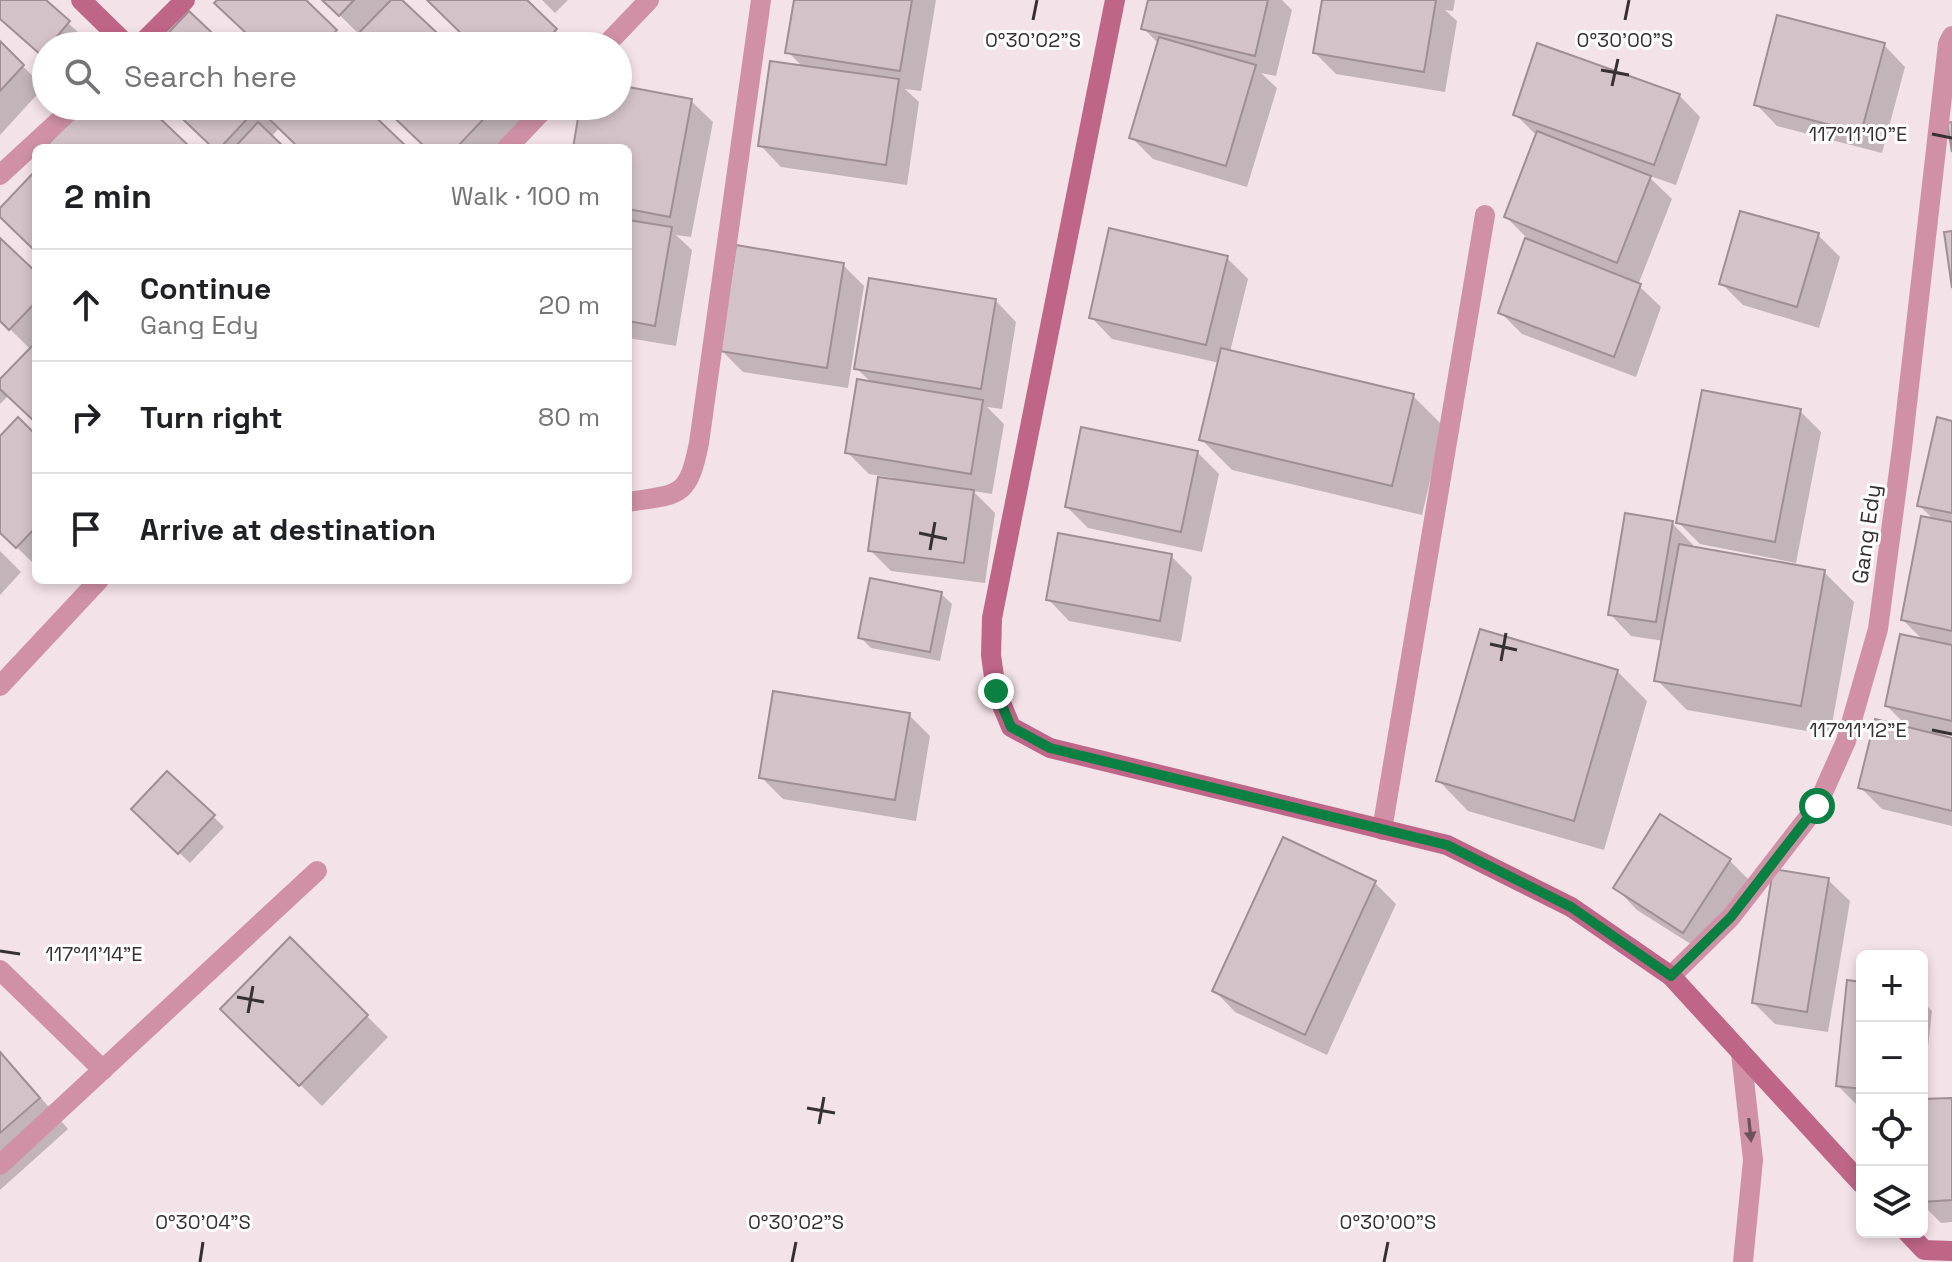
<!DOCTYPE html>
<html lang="en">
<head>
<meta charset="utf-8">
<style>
  :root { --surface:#fff; --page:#f2f2f2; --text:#202124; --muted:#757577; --line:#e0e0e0 }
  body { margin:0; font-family:"Space Grotesk",sans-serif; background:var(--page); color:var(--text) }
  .controls { position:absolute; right:24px; bottom:24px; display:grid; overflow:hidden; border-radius:12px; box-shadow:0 4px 12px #0003 }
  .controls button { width:72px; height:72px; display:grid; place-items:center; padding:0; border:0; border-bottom:2px solid var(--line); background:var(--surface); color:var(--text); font:40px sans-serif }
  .stop { position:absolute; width:24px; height:24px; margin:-18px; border:6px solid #0b8043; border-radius:50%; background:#fff }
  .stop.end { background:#0b8043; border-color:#fff; box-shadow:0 2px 8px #0008 }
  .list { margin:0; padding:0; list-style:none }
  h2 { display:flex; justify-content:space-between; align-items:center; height:104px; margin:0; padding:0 32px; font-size:34px }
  h2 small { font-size:26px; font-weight:400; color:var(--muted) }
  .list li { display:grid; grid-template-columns:52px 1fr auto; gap:24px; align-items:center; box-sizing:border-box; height:112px; padding:0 32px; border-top:2px solid var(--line) }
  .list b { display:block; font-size:30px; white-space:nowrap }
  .list p { margin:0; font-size:26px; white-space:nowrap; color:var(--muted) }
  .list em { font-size:26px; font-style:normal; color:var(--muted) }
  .icon { flex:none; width:44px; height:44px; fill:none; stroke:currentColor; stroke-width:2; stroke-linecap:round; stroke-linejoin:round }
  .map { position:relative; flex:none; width:1952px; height:1262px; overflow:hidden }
  .search { position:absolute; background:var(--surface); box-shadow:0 4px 12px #0003; left:32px; top:32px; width:600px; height:88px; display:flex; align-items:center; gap:20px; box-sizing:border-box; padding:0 28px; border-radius:44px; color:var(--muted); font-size:30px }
  .panel { position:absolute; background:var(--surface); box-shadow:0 4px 12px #0003; left:32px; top:144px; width:600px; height:440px; border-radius:12px }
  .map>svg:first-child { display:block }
  .shadow { fill:#0003 }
  .building { fill:#d3c3c8; stroke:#9f8f94; stroke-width:2 }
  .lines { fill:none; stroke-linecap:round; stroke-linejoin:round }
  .street { stroke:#d091a7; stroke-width:20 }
  .secondary { stroke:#bf6588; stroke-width:20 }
  .oneway { fill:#6d525b }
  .route { stroke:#0b8043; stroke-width:10 }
  .ticks { fill:none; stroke:#373032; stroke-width:3 }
  .labels { text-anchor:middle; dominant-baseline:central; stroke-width:6; stroke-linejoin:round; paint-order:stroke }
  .street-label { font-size:22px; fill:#373032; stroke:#fff }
  .ticks-label { font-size:20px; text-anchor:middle; fill:#373032; stroke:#fff; stroke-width:6; stroke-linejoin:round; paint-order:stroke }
</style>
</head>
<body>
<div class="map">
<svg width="1952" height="1262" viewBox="0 0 1952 1262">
  <rect width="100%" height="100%" fill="#f3e2e8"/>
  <!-- shadow -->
  <g class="shadow">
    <polygon points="0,0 43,0 79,33 68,46 46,46 46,58 0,18"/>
    <polygon points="220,0 303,0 350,46 360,35 324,0 399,0 448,46 261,46"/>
    <polygon points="429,0 524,0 571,46 476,46"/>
    <polygon points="542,0 568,0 555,13"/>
    <polygon points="796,0 936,0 921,91 905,89 919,102 907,185 781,167 760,145 803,67 788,52"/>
    <polygon points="1150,0 1282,0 1292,10 1276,76 1261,73 1277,88 1247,187 1153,159 1131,137 1159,44 1143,28"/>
    <polygon points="1324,0 1455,0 1453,11 1445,10 1457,21 1445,92 1336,74 1315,53"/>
    <polygon points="0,44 44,87 0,135"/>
    <polygon points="1884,45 1905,67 1882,153 1777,126 1756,104"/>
    <polygon points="618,87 691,101 713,122 691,237 676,235 692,250 676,346 628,338 628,148 575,148 582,106 618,106"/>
    <polygon points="1679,95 1700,117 1676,185 1647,175 1672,199 1638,285 1661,307 1636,377 1522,334 1500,312 1527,238 1506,217 1538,137 1515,114"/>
    <polygon points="171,106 361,106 405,148 301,148 280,127 271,137 282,148 215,148"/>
    <polygon points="384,106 510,106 524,120 497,148 428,148"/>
    <polygon points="1818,235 1840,257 1819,328 1743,305 1721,283"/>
    <polygon points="0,240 36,275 36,421 9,395 0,404 0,382 31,350 0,319"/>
    <polygon points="1227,258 1248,279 1230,352 1413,396 1443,426 1422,515 1232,470 1201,439 1220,363 1112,339 1091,317"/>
    <polygon points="843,265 864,286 848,388 743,372 721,350"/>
    <polygon points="995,300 1016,322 1002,409 987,407 1004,424 992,494 973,491 995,513 985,583 891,571 870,550 894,478 869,474 847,452 872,383 856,368"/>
    <polygon points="1800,411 1821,432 1796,563 1700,544 1679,523"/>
    <polygon points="1952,423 1952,736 1946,735 1945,739 1952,740 1952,826 1882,809 1861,788 1912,731 1887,706 1924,641 1903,620 1935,521 1919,505"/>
    <polygon points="36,438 36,566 0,531 0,439"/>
    <polygon points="1197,452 1219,474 1202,552 1088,528 1067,507"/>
    <polygon points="1672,523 1693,545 1692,549 1824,572 1854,602 1830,735 1687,710 1657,680 1664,641 1631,636 1610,614"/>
    <polygon points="0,551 21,572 0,595"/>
    <polygon points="1171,556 1192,577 1181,642 1069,621 1048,599"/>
    <polygon points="941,594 952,604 940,661 871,648 860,637"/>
    <polygon points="1617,671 1647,701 1604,850 1468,811 1438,780"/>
    <polygon points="909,715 930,736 916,821 783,799 762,778"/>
    <polygon points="168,773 224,827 190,863 134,809"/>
    <polygon points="1729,860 1751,882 1705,953 1637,910 1616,888"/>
    <polygon points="1828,880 1850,901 1828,1032 1775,1024 1754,1003"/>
    <polygon points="1375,883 1396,904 1327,1055 1235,1012 1214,990"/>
    <polygon points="290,940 388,1037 322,1106 223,1009"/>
    <polygon points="1862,984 1862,1107 1859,1107 1838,1086"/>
    <polygon points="1922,1001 1932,1011 1922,1101 1952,1100 1952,1222 1941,1223 1922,1204"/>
    <polygon points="0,1051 68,1129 0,1190"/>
  </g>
  <!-- building -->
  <g class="building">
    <polygon points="0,0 46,0 70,21 49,46 46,46 46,49 41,55 0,19"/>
    <polygon points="217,0 306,0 337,30 322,46 260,46 214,3"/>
    <polygon points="322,0 354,0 339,16"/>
    <polygon points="391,0 402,0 451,46 346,46"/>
    <polygon points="427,0 527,0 557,29 540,46 474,46"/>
    <polygon points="794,0 912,0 900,71 785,53"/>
    <polygon points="1148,0 1268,0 1255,56 1141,29"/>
    <polygon points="1322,0 1436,0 1424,72 1313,53"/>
    <polygon points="189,11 226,46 156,46"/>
    <polygon points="1777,15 1885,43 1861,133 1754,105"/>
    <polygon points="1159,37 1256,65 1226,166 1129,138"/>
    <polygon points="0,41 24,65 0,91"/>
    <polygon points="1537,43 1680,94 1654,165 1513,115"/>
    <polygon points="770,61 899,79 886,165 758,146"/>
    <polygon points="618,85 692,99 670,217 628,209 628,148 573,148 580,106 618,106"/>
    <polygon points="84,106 147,106 191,148 48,148 46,146"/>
    <polygon points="169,106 259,106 220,148 213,148"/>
    <polygon points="275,106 364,106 408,148 299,148 266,116"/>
    <polygon points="382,106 496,106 456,148 426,148"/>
    <polygon points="258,122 285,148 234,148"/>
    <polygon points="1952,122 1952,152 1947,123"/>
    <polygon points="1537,131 1651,176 1617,263 1504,217"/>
    <polygon points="36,170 36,252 0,217 0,208"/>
    <polygon points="1740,211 1819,233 1797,307 1719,284"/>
    <polygon points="628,220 672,227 655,326 628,321"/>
    <polygon points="1109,228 1228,256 1206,345 1089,318"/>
    <polygon points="1952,231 1952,288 1944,232"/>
    <polygon points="0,238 36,272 36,302 9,330 0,321"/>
    <polygon points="1525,238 1641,284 1614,357 1498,313"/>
    <polygon points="736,245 844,263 827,368 719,351"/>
    <polygon points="869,278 996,299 981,389 854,369"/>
    <polygon points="36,342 36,423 0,389 0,379"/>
    <polygon points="1221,348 1414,394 1392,486 1199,440"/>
    <polygon points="857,379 983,400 971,474 845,453"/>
    <polygon points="1702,390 1801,409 1775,542 1676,523"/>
    <polygon points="18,417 36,435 36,527 16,548 0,533 0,436"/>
    <polygon points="1937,417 1952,421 1952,513 1917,506"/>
    <polygon points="1081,427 1198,451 1181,532 1065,507"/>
    <polygon points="878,477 974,490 964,563 868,551"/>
    <polygon points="1625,513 1673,521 1656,622 1608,615"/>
    <polygon points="1921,516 1952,522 1952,631 1901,620"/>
    <polygon points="1058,533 1172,554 1160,621 1046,600"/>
    <polygon points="1679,544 1825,570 1801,706 1654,681"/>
    <polygon points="870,578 942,592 930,652 858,638"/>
    <polygon points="1480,629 1618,670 1574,821 1436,781"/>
    <polygon points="1900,634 1952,645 1952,721 1885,706"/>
    <polygon points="773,691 910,713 895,800 759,778"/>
    <polygon points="1875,719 1952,738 1952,811 1858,788"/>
    <polygon points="167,771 215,815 178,854 131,809"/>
    <polygon points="1660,814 1731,859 1683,933 1613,888"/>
    <polygon points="1283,837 1376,881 1305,1035 1212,991"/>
    <polygon points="1773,869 1829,878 1807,1012 1752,1003"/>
    <polygon points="290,937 368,1015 299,1086 220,1009"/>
    <polygon points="1847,980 1862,982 1862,1089 1836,1086"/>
    <polygon points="0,1052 40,1098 0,1133"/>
    <polygon points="1952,1098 1952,1200 1922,1202 1922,1099"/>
  </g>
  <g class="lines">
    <!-- street -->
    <g class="street">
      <polyline points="605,46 649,0"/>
      <polyline points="507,148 547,106"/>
      <polyline points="0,175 75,106"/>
      <path d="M628 502C680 494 688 498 699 443L761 0"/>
      <polyline points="0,686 99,580"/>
      <polyline points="1382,830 1485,215"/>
      <polyline points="0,970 103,1070"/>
      <polyline points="1671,976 1731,917 1817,806 1846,741 1878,629 1902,448 1948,44 1952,36"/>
      <polyline points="1741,1053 1753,1160 1743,1262"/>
      <polyline points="0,1165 317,871"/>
    </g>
    <!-- secondary -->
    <g class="secondary">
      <polyline points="81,0 128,46"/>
      <polyline points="1115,0 992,618 991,655 996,691 1011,727 1050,748 1447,845 1571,907 1671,976 1862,1184"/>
      <polyline points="139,46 185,0"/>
      <polyline points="1907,1232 1924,1250 1952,1251"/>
    </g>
  </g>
  <!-- one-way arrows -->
  <defs><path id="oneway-solid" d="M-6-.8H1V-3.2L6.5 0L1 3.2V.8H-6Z" transform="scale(2)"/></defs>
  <use class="oneway" href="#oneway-solid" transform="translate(1750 1130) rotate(84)"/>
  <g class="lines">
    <!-- route -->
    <polyline class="route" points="996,691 1011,727 1050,748 1447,845 1571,907 1671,976 1731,917 1817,806"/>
  </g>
  <!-- ticks -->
  <path class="ticks" d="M1033 20 1037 0M1625 20 1629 0M1601 70 1629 75M1612 86 1618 59M1932 134 1952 138M919 533 947 539M930 550 935 522M1490 644 1517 650M1501 661 1506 633M1932 730 1952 734M0 951 20 954M237 997 264 1002M248 1013 253 986M807 1108 835 1113M819 1124 824 1097M200 1262 203 1242M792 1262 796 1242M1384 1262 1388 1242"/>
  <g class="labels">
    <!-- street labels -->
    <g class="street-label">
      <text transform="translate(1866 534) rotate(-82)">Gang Edy</text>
    </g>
  </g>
  <g class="ticks-label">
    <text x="1033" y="47">0°30'02"S</text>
    <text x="1625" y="47">0°30'00"S</text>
    <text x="1858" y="141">117°11'10"E</text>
    <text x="1858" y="737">117°11'12"E</text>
    <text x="94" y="961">117°11'14"E</text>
    <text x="203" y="1229">0°30'04"S</text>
    <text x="796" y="1229">0°30'02"S</text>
    <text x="1388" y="1229">0°30'00"S</text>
  </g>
</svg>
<div class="controls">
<button>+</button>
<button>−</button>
<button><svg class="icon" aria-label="locate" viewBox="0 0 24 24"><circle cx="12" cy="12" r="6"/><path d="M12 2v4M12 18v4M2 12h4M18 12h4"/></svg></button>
<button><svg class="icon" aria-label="layers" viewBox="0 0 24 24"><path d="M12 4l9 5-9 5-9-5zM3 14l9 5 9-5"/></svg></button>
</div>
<div class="stop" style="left:1817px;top:806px"></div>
<div class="stop end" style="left:996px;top:691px"></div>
<div class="search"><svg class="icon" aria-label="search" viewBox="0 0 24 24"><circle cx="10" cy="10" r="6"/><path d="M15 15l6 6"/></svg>Search here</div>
<section class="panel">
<h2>2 min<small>Walk · 100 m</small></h2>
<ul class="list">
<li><svg class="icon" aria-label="ahead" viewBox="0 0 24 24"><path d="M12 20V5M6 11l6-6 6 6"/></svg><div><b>Continue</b><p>Gang Edy</p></div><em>20 m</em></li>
<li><svg class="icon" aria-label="right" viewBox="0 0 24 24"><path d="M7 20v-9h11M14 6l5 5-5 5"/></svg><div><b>Turn right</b></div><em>80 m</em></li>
<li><svg class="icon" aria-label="arrive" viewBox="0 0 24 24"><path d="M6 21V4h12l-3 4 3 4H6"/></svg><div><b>Arrive at destination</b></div></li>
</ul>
</section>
</div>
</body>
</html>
